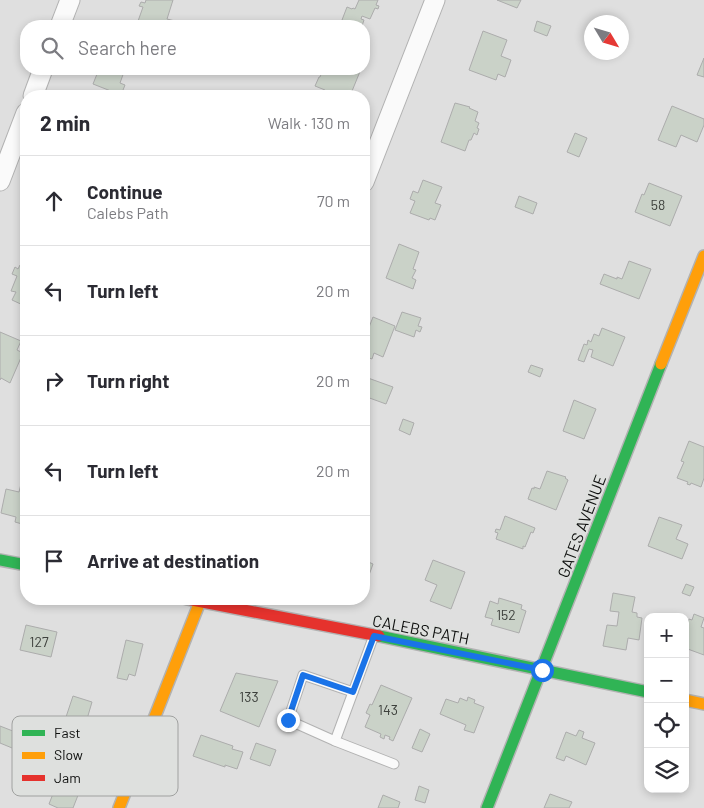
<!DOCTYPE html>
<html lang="en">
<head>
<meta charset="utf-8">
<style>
  :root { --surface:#fff; --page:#f7f7f7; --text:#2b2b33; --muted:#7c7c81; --line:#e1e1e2 }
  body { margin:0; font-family:Barlow,sans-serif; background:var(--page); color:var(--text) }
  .controls { position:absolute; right:15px; bottom:15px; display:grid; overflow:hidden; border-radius:10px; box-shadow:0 2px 8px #0003 }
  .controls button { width:45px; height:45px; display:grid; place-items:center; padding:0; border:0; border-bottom:1px solid var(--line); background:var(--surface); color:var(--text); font:25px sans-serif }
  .compass { position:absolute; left:584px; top:15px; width:45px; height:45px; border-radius:50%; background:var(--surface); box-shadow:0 2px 8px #0003; rotate:128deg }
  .stop { position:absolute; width:15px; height:15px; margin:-11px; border:4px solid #1a73e8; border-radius:50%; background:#fff }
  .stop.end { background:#1a73e8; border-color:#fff; box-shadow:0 1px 5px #0008 }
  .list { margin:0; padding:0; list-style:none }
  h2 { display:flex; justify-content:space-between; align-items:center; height:65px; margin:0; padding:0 20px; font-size:21px }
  h2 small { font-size:16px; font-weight:400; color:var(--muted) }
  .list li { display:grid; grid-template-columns:32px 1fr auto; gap:15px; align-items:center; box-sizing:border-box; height:90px; padding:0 20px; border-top:1px solid var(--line) }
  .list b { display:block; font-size:19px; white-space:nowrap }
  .list p { margin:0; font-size:16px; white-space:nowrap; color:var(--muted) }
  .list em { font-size:16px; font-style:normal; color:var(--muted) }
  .icon { flex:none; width:28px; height:28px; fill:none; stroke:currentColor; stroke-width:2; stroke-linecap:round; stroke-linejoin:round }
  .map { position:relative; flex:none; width:704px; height:808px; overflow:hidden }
  .search { position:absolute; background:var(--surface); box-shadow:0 2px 8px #0003; left:20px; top:20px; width:350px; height:55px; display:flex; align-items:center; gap:12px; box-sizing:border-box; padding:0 18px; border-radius:20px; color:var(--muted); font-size:19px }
  .panel { position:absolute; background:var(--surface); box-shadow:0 2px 8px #0003; left:20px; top:90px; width:350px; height:515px; border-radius:20px }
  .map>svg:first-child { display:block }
  .building { fill:#cad2c8; stroke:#acacac }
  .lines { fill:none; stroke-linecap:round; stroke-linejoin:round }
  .lane-casing { stroke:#b2b2b2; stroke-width:11 }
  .street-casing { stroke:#b2b2b2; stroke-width:21 }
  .fast-casing { stroke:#b2b2b2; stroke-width:14 }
  .slow-casing { stroke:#b2b2b2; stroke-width:14 }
  .jam-casing { stroke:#b2b2b2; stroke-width:14 }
  .lane { stroke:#fafafa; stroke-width:9 }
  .street { stroke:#fafafa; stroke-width:19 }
  .fast { stroke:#30b455; stroke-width:11 }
  .slow { stroke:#ff9f0a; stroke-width:11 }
  .jam { stroke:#e5322d; stroke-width:11 }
  .route { stroke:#1a73e8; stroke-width:6 }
  .labels { text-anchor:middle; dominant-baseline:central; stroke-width:4; stroke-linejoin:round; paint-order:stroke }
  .number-label { font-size:14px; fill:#3d403c }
  .street-label { font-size:16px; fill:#0e0f0e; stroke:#dee0de }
  .key { fill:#dee0de; stroke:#a0a1a0; stroke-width:1 }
  .key-label { font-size:14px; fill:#0e0f0e }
</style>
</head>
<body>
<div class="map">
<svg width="704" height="808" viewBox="0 0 704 808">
  <rect width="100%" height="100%" fill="#dfdfdf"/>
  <!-- building -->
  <g class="building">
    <polygon points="146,0 173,0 167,19 175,21 174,26 144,26 137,24 143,7 139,6 141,2 145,3"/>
    <polygon points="359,0 378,0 376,5 379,6 378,9 375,8 370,19 362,16 361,19 364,20 362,26 359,26 342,20 347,7 352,9 353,8 355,9"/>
    <polygon points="497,0 521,0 517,8"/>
    <polygon points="537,21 551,26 547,36 534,31"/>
    <polygon points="483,31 507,40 501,56 511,60 505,77 498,74 496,80 469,70"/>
    <polygon points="704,58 704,77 697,75"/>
    <polygon points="99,69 125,69 120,83 125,85 121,95 93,84"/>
    <polygon points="322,69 361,69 350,96 322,96 325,90 315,86 319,77 320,77 322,72 321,71"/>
    <polygon points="455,103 470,107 469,108 478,112 475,121 479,123 477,128 479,129 477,135 474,133 471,140 469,140 465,151 441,142"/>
    <polygon points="672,106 704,119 704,125 697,142 681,135 676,147 658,140"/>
    <polygon points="575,133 587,138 579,157 567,152"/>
    <polygon points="423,180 442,187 435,203 441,205 435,220 430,218 429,220 410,213 415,201 410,199 413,191 418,193"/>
    <polygon points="649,183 682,196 670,226 635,212 642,194 644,195"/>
    <polygon points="519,196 537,203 533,214 515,207"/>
    <polygon points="399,244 419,252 413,269 416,270 412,278 416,280 413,289 386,278"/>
    <polygon points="629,261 651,269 639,299 600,284 604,274 617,279 617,277 622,279"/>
    <polygon points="20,265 26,267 25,306 12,300 16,292 11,291 17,276 12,274 15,267 18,269"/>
    <polygon points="402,312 421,318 418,326 422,327 420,332 416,330 414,337 395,330"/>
    <polygon points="373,317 395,326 383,357 374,353 372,359 364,356 364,340"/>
    <polygon points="602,328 625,337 613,366 591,357 593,350 589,349 584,362 578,360 584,344 587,345 588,340 591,342 594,334 599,336"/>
    <polygon points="0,332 21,341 17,350 23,353 10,383 1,378 0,380"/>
    <polygon points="531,365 543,369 540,377 528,372"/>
    <polygon points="368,378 393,387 386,404 364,396 364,389"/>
    <polygon points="574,400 596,409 584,439 563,431"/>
    <polygon points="403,419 414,423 410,435 399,430"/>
    <polygon points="689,441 704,447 704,478 701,487 691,483 690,485 687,484 688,482 677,478 684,462 681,461"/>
    <polygon points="547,471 566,477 565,478 568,480 556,510 528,499 532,488 534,489 534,487 540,489"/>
    <polygon points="21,484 25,485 24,489 26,489 26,519 24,519 22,524 15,522 16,517 1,513 6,489 19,492"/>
    <polygon points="505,516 535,528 533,533 531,532 525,547 523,546 523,549 496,539 498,533 495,532 496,529 500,530"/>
    <polygon points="659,517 682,525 676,539 688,544 682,559 648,546"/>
    <polygon points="364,560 373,564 364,589"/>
    <polygon points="433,560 465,572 451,609 430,601 437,585 425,580"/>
    <polygon points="686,584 694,587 690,596 682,593"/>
    <polygon points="613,593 635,597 632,612 637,613 637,617 642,618 639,640 628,638 626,650 603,646 607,625 617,626 619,612 610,611"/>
    <polygon points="499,598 522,605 521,609 526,611 519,633 491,625 493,619 485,617 490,601 498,604"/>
    <polygon points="694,614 704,618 701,627 704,628 704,655 685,648 685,625 686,626 689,619 692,620"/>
    <polygon points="26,625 57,632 51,657 20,650"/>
    <polygon points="126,640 143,644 135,676 129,674 127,680 117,678"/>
    <polygon points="236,673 278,681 259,727 220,711"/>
    <polygon points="381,685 412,698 393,741 389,739 390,737 385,735 384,739 380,737 381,734 365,727 370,715 366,713 370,704 372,705"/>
    <polygon points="73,696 92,702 82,736 62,729"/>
    <polygon points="468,697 475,700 474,703 484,707 474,733 464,730 466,725 440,714 446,699 458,703 460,698 467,701"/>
    <polygon points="0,726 23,735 17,750 0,743"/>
    <polygon points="420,729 430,734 422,752 412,748"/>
    <polygon points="579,730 584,732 582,738 595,743 586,765 566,756 564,761 556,758 566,732 576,736"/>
    <polygon points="201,735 233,746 232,749 243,752 237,769 225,765 225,767 193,756"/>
    <polygon points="256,743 276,750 270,766 250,759"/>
    <polygon points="60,776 72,781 73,779 77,781 76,783 82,785 73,808 58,808 49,804"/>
    <polygon points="419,786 429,790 425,803 415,800"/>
    <polygon points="550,794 572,802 569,808 544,808"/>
    <polygon points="383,795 400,802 398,808 378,808"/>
  </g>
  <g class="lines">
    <!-- lane casing -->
    <g class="lane-casing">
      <g id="lane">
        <polyline points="373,638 335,741 394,764"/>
        <polyline points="335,741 288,720 303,675 353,692"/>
      </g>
    </g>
    <!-- street casing -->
    <g class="street-casing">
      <g id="street">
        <polyline points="60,26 70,0"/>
        <polyline points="33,96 43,69"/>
        <polyline points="0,181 26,113"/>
        <polyline points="364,182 435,0"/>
      </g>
    </g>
    <!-- fast casing -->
    <g class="fast-casing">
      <g id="fast">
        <polyline points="0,560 26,565"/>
        <polyline points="379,636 648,692"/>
        <polyline points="487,808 661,364"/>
      </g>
    </g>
    <!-- slow casing -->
    <g class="slow-casing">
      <g id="slow">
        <polyline points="661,364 704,256"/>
        <polyline points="685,700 704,704"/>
        <polyline points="119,808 201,599"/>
      </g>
    </g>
    <!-- jam casing -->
    <g class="jam-casing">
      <polyline id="jam" points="187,599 379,636"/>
    </g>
    <!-- lane -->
    <use href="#lane" class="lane"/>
    <!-- street -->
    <use href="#street" class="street"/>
    <!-- fast -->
    <use href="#fast" class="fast"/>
    <!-- slow -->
    <use href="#slow" class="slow"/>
    <!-- jam -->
    <use href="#jam" class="jam"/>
  </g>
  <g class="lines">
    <!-- route -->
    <polyline class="route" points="288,720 303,675 353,692 374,636 542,670"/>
  </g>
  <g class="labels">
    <!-- number labels -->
    <g class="number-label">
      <text x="658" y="204">58</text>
      <text x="506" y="614">152</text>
      <text x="39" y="641">127</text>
      <text x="249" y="696">133</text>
      <text x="388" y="709">143</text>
    </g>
    <!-- street labels -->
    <g class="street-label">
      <text transform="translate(581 526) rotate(-69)">GATES AVENUE</text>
      <text transform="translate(421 629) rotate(11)">CALEBS PATH</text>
    </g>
  </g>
  <!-- legend -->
  <rect x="12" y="716" width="166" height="80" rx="8" class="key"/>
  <rect x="22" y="730" width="23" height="6" fill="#30b455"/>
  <rect x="22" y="752" width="23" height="7" fill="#ff9f0a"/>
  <rect x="22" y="775" width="23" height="6" fill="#e5322d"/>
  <g class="key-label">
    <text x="54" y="738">Fast</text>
    <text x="54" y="760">Slow</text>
    <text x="54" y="783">Jam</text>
  </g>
</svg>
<div class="controls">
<button>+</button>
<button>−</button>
<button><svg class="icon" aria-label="locate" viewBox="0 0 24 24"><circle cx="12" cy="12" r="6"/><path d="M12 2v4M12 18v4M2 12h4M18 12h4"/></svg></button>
<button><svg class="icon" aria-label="layers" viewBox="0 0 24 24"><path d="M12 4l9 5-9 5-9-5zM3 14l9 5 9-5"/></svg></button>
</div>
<svg class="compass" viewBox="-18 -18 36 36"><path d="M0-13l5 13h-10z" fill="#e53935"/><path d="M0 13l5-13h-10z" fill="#7c7c81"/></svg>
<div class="stop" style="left:542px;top:670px"></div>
<div class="stop end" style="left:288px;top:720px"></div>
<div class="search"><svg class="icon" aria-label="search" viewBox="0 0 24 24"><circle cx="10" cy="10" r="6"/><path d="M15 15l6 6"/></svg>Search here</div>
<section class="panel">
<h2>2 min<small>Walk · 130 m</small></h2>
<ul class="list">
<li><svg class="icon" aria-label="ahead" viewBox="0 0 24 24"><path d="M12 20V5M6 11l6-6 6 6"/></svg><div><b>Continue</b><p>Calebs Path</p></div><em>70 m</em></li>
<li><svg class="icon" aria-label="left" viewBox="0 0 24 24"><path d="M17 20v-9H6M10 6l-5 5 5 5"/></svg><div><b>Turn left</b></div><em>20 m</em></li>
<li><svg class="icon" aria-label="right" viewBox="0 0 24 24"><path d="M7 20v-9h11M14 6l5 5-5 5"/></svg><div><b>Turn right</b></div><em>20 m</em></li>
<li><svg class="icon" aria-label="left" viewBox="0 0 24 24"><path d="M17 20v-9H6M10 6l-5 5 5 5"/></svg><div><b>Turn left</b></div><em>20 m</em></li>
<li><svg class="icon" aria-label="arrive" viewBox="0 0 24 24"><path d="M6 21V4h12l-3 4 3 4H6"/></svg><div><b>Arrive at destination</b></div></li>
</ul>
</section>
</div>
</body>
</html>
